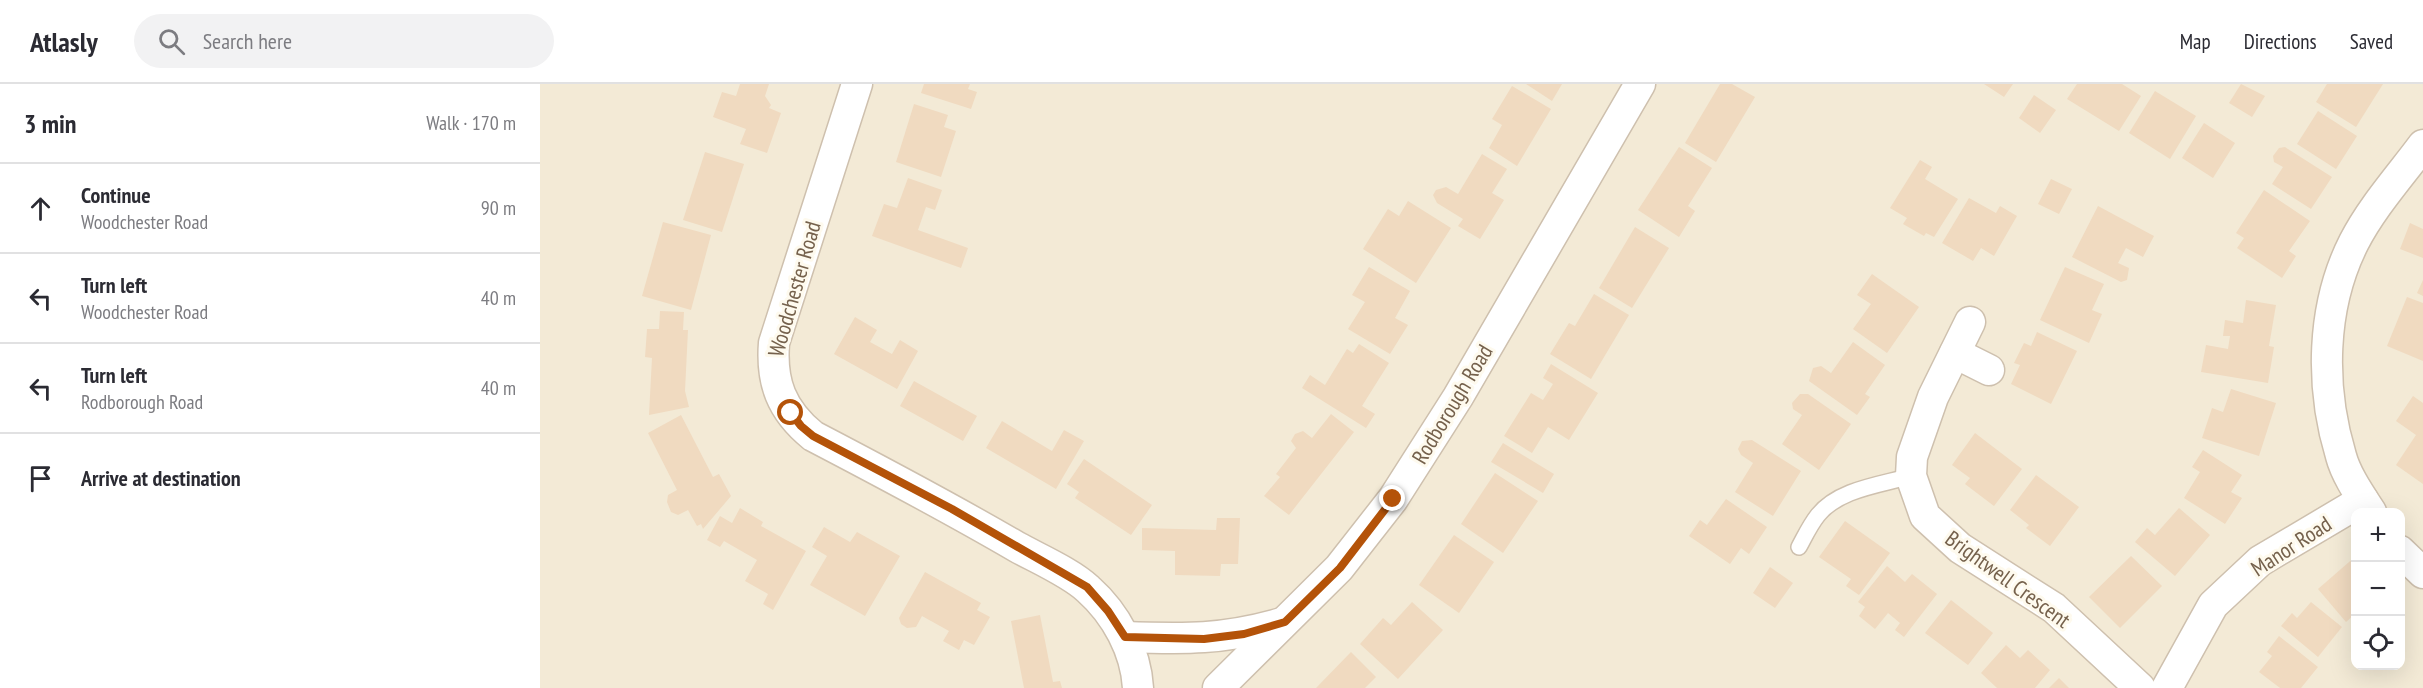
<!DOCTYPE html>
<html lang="en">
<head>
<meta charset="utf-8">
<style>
  :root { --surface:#fff; --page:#f2f2f3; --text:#2b2b33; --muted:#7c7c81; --line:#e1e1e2 }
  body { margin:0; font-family:"PT Sans Narrow",sans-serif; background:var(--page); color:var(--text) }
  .controls { position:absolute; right:18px; bottom:18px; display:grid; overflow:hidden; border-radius:12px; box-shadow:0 6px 24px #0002 }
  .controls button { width:54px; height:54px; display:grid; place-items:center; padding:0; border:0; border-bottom:2px solid var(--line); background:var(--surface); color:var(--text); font:30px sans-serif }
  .stop { position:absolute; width:18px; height:18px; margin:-14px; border:4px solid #b45309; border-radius:50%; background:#fff }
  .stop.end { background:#b45309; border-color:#fff; box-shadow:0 2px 6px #0008 }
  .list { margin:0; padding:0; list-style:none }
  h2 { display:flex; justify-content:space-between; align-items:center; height:78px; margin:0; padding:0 24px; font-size:26px }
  h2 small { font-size:20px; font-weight:400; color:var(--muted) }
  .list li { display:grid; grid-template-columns:39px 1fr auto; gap:18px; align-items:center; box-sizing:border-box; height:90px; padding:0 24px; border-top:2px solid var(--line) }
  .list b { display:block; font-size:22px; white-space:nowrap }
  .list p { margin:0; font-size:20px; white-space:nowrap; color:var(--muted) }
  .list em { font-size:20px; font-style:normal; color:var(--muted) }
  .icon { flex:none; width:33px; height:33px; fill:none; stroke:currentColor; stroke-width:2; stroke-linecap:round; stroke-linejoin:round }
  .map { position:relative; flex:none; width:1883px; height:604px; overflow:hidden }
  header { display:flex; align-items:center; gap:36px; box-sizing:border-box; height:84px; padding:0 30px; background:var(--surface); border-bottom:2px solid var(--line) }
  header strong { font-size:28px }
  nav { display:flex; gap:33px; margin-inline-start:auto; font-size:21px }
  .search { width:420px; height:54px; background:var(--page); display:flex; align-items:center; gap:15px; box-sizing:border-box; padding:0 21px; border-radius:33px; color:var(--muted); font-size:22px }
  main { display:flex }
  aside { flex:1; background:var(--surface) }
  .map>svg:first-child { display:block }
  .residential { fill:#f3ead6; fill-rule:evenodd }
  .building { fill:#f0dac0 }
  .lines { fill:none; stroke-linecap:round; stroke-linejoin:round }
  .service-casing { stroke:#cec0ae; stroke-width:18 }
  .minor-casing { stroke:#cec0ae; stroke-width:33 }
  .service { stroke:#fff; stroke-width:15 }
  .minor { stroke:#fff; stroke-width:30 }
  .route { stroke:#b45309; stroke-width:8 }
  .labels { text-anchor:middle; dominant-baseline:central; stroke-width:6; stroke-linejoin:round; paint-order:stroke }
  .street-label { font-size:22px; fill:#75614c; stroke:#fefaee }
</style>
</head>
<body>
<header>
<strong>Atlasly</strong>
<div class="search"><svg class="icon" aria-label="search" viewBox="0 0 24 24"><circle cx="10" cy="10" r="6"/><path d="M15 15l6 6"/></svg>Search here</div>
<nav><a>Map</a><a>Directions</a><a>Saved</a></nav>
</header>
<main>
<aside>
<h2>3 min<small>Walk · 170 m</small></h2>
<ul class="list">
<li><svg class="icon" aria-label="ahead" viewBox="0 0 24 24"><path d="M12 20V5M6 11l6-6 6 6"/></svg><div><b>Continue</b><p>Woodchester Road</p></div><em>90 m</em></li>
<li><svg class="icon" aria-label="left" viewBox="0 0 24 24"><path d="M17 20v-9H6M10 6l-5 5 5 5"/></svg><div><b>Turn left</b><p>Woodchester Road</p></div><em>40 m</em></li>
<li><svg class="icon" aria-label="left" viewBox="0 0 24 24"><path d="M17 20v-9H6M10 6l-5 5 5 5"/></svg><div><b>Turn left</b><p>Rodborough Road</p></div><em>40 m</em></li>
<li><svg class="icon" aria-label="arrive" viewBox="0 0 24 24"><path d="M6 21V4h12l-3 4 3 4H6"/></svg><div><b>Arrive at destination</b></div></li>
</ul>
</aside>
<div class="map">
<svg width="1883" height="604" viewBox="0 0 1883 604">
  <rect width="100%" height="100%" fill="#fcf7e8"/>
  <!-- residential -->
  <path class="residential" d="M0 0H1883V604H0ZM1816 428H1860V582H1816Z"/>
  <!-- building -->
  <g class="building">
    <polygon points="200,0 229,0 225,12 231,21 229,24 241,29 227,69 200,60 206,45 173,33 182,8 196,12"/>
    <polygon points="384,0 430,0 428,5 437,8 431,25 381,9"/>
    <polygon points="986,0 1022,0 1012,17"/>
    <polygon points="1180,0 1192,0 1215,13 1176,78 1145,59"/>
    <polygon points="1444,0 1473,0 1464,13"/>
    <polygon points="1537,0 1582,0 1601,12 1579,47 1527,15"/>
    <polygon points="1701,0 1725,12 1712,33 1689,19"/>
    <polygon points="1787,0 1843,0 1816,43 1776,18"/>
    <polygon points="972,2 1011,25 977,82 949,64 962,41 952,35"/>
    <polygon points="1615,7 1656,32 1630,75 1589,49"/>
    <polygon points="1494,11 1516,26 1500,49 1479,34"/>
    <polygon points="374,20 408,31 404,43 416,47 401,93 356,78"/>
    <polygon points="1778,27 1817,52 1796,85 1757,60"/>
    <polygon points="1664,39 1695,59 1673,94 1642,74"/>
    <polygon points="1139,63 1172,84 1148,122 1155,127 1139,153 1098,126"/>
    <polygon points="1745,63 1792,93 1771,125 1732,100 1743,83 1734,78 1733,72 1739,64"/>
    <polygon points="165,68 204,80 182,148 143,136"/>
    <polygon points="942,70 967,85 952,109 964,116 940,155 918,142 923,135 897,119 893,111 896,106 906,103 918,110"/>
    <polygon points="1380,76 1392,83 1385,95 1418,115 1394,153 1386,149 1384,152 1363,140 1367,134 1350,124"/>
    <polygon points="368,94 402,106 395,126 386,123 378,146 428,164 421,184 332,152 344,120 357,124"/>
    <polygon points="1511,95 1532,105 1519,130 1498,120"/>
    <polygon points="1724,106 1770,137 1749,167 1756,172 1742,194 1697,164 1704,154 1696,149"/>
    <polygon points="1429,114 1456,129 1460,122 1477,132 1454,172 1441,164 1433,177 1402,159"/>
    <polygon points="868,117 911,144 876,199 823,165 848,125 859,132"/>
    <polygon points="1558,122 1614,152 1603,173 1586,164 1578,179 1589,184 1587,196 1581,198 1532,173"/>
    <polygon points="123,138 171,151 151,226 102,212"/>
    <polygon points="1870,139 1883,145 1883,174 1860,165"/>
    <polygon points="1095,143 1129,164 1092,224 1059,204"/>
    <polygon points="829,183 870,207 855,234 868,241 850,270 808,245 825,218 812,211"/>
    <polygon points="1525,183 1564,200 1552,226 1562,230 1549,259 1500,236"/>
    <polygon points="1332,190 1379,223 1347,269 1313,245 1331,220 1317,211"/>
    <polygon points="1883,196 1883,212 1877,209"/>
    <polygon points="1054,210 1089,231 1051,295 1010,270 1029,239 1035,242"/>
    <polygon points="1867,213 1883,219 1883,277 1847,262"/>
    <polygon points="1706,216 1736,221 1729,262 1734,263 1728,299 1661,288 1666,261 1688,265 1690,252 1683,252 1685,236 1703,239"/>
    <polygon points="120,227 144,228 143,246 148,246 145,307 149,323 109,331 112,274 105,273 107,245 119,245"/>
    <polygon points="315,233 337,246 330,258 352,270 360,256 378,267 357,305 294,270"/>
    <polygon points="1497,248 1537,267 1511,320 1471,300 1480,281 1474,279 1484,259 1491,262"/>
    <polygon points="1313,258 1345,281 1325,310 1330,313 1317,331 1269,297 1273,284 1281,282 1291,289"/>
    <polygon points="819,260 849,279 822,322 835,330 826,344 762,304 770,291 785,301 807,265 813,269"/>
    <polygon points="1011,280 1058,309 1029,356 1008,343 992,369 964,352 991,309 1003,316 1013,300 1003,294"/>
    <polygon points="374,297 437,332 423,357 360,322"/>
    <polygon points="1691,305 1736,319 1719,372 1662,354 1672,324 1683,328"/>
    <polygon points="1260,310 1268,310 1311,340 1279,386 1242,360 1262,331 1253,325 1252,319"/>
    <polygon points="1873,312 1883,319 1883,400 1856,381 1876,351 1856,337"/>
    <polygon points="791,330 814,348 749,431 724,412 740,393 736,390 756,364 751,357 755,350 763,347 772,354"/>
    <polygon points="141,331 173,393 179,390 191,412 163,445 161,440 157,442 148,426 138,431 131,428 127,418 128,411 137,406 108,349"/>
    <polygon points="462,337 512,367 524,346 544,357 516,405 446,364"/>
    <polygon points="1435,349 1482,385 1454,422 1425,400 1430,394 1412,381"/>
    <polygon points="1212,356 1261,387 1233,432 1195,408 1213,379 1201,371 1198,365 1202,357"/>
    <polygon points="963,359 1014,390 1003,409 951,378"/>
    <polygon points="1663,366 1702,391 1691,408 1702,414 1685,440 1644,414 1660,388 1652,383"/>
    <polygon points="544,375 612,421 591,451 535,414 539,408 527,400"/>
    <polygon points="955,389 998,417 963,469 921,440"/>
    <polygon points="1496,391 1539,423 1510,462 1486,444 1489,441 1470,426"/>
    <polygon points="1186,415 1227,443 1209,470 1201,464 1190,480 1149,452 1160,436 1167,441"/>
    <polygon points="200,424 223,438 221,442 266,467 233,526 223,520 228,510 205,497 217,476 184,457 180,463 167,456 180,432 192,439"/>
    <polygon points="1639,424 1670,451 1635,492 1595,458 1607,444 1615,451"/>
    <polygon points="677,434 700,434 698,480 681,480 680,492 635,491 635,467 602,466 602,444 676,446"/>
    <polygon points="1305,437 1350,469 1319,511 1306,502 1311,495 1279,473"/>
    <polygon points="284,443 310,458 317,448 360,472 325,532 270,501 287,472 272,463"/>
    <polygon points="914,451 954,478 919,529 879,501"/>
    <polygon points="1591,472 1622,502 1580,544 1549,513"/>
    <polygon points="1816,472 1816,529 1806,538 1778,505"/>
    <polygon points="1347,482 1365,498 1372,490 1397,510 1364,553 1355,546 1360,539 1348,529 1335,545 1319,532 1325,523 1318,518"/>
    <polygon points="1230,483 1253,499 1235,524 1213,509"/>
    <polygon points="385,488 441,519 437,526 450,533 434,561 424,556 419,566 403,557 409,547 382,532 376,543 367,544 361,540 359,534"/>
    <polygon points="1411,516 1453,549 1428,581 1385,549"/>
    <polygon points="872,518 903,546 858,595 820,560 843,534 851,541"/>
    <polygon points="1771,518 1802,543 1778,573 1741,542 1752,529 1757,534"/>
    <polygon points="500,531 513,598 520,597 522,604 484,604 471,537"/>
    <polygon points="1739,552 1778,583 1761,604 1740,604 1719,588 1732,572 1727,568"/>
    <polygon points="1466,561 1480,574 1488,566 1510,586 1495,604 1457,604 1441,589"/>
    <polygon points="811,568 836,593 825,604 776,604"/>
    <polygon points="1519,594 1529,604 1509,604"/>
  </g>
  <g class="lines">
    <!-- service casing -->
    <g class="service-casing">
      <path id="service" d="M1259 463C1265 452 1270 441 1278 431 1299 405 1340 401 1371 392"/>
    </g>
    <!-- minor casing -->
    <g class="minor-casing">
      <g id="minor">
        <path d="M317 0 234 259C231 298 241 326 273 352 342 388 410 424 477 463 499 475 531 489 548 505 576 530 596 567 598 604"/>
        <polyline points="1430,238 1393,313 1372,373 1371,392 1385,432 1420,464 1514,524 1600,604"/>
        <polyline points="1415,269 1449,286"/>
        <path d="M1831 428C1820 411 1806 391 1801 372 1780 303 1781 223 1814 158 1832 123 1860 92 1883 61"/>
        <polyline points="1860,467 1883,489"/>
        <path d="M585 553C645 555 683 556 742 539"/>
        <polyline points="678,604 799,484 853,415 918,313 1100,0"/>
        <polyline points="1627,604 1673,521 1720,477 1823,416"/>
      </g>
    </g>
    <!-- service -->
    <use href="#service" class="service"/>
    <!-- minor -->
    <use href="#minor" class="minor"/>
  </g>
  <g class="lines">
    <!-- route -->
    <polyline class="route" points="251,329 261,342 273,352 412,425 547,503 568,527 585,553 664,555 704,550 745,538 800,484 853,415"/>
  </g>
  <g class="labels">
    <!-- street labels -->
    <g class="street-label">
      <text transform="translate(254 205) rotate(-74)">Woodchester Road</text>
      <text transform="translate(912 320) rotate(-59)">Rodborough Road</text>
      <text transform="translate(1751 462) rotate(-33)">Manor Road</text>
      <text transform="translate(1468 495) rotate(36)">Brightwell Crescent</text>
    </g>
  </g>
</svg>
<div class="controls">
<button>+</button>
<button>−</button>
<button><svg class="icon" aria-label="locate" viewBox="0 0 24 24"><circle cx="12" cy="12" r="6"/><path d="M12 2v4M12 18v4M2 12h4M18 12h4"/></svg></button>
</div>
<div class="stop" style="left:251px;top:329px"></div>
<div class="stop end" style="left:853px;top:415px"></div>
</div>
</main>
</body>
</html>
